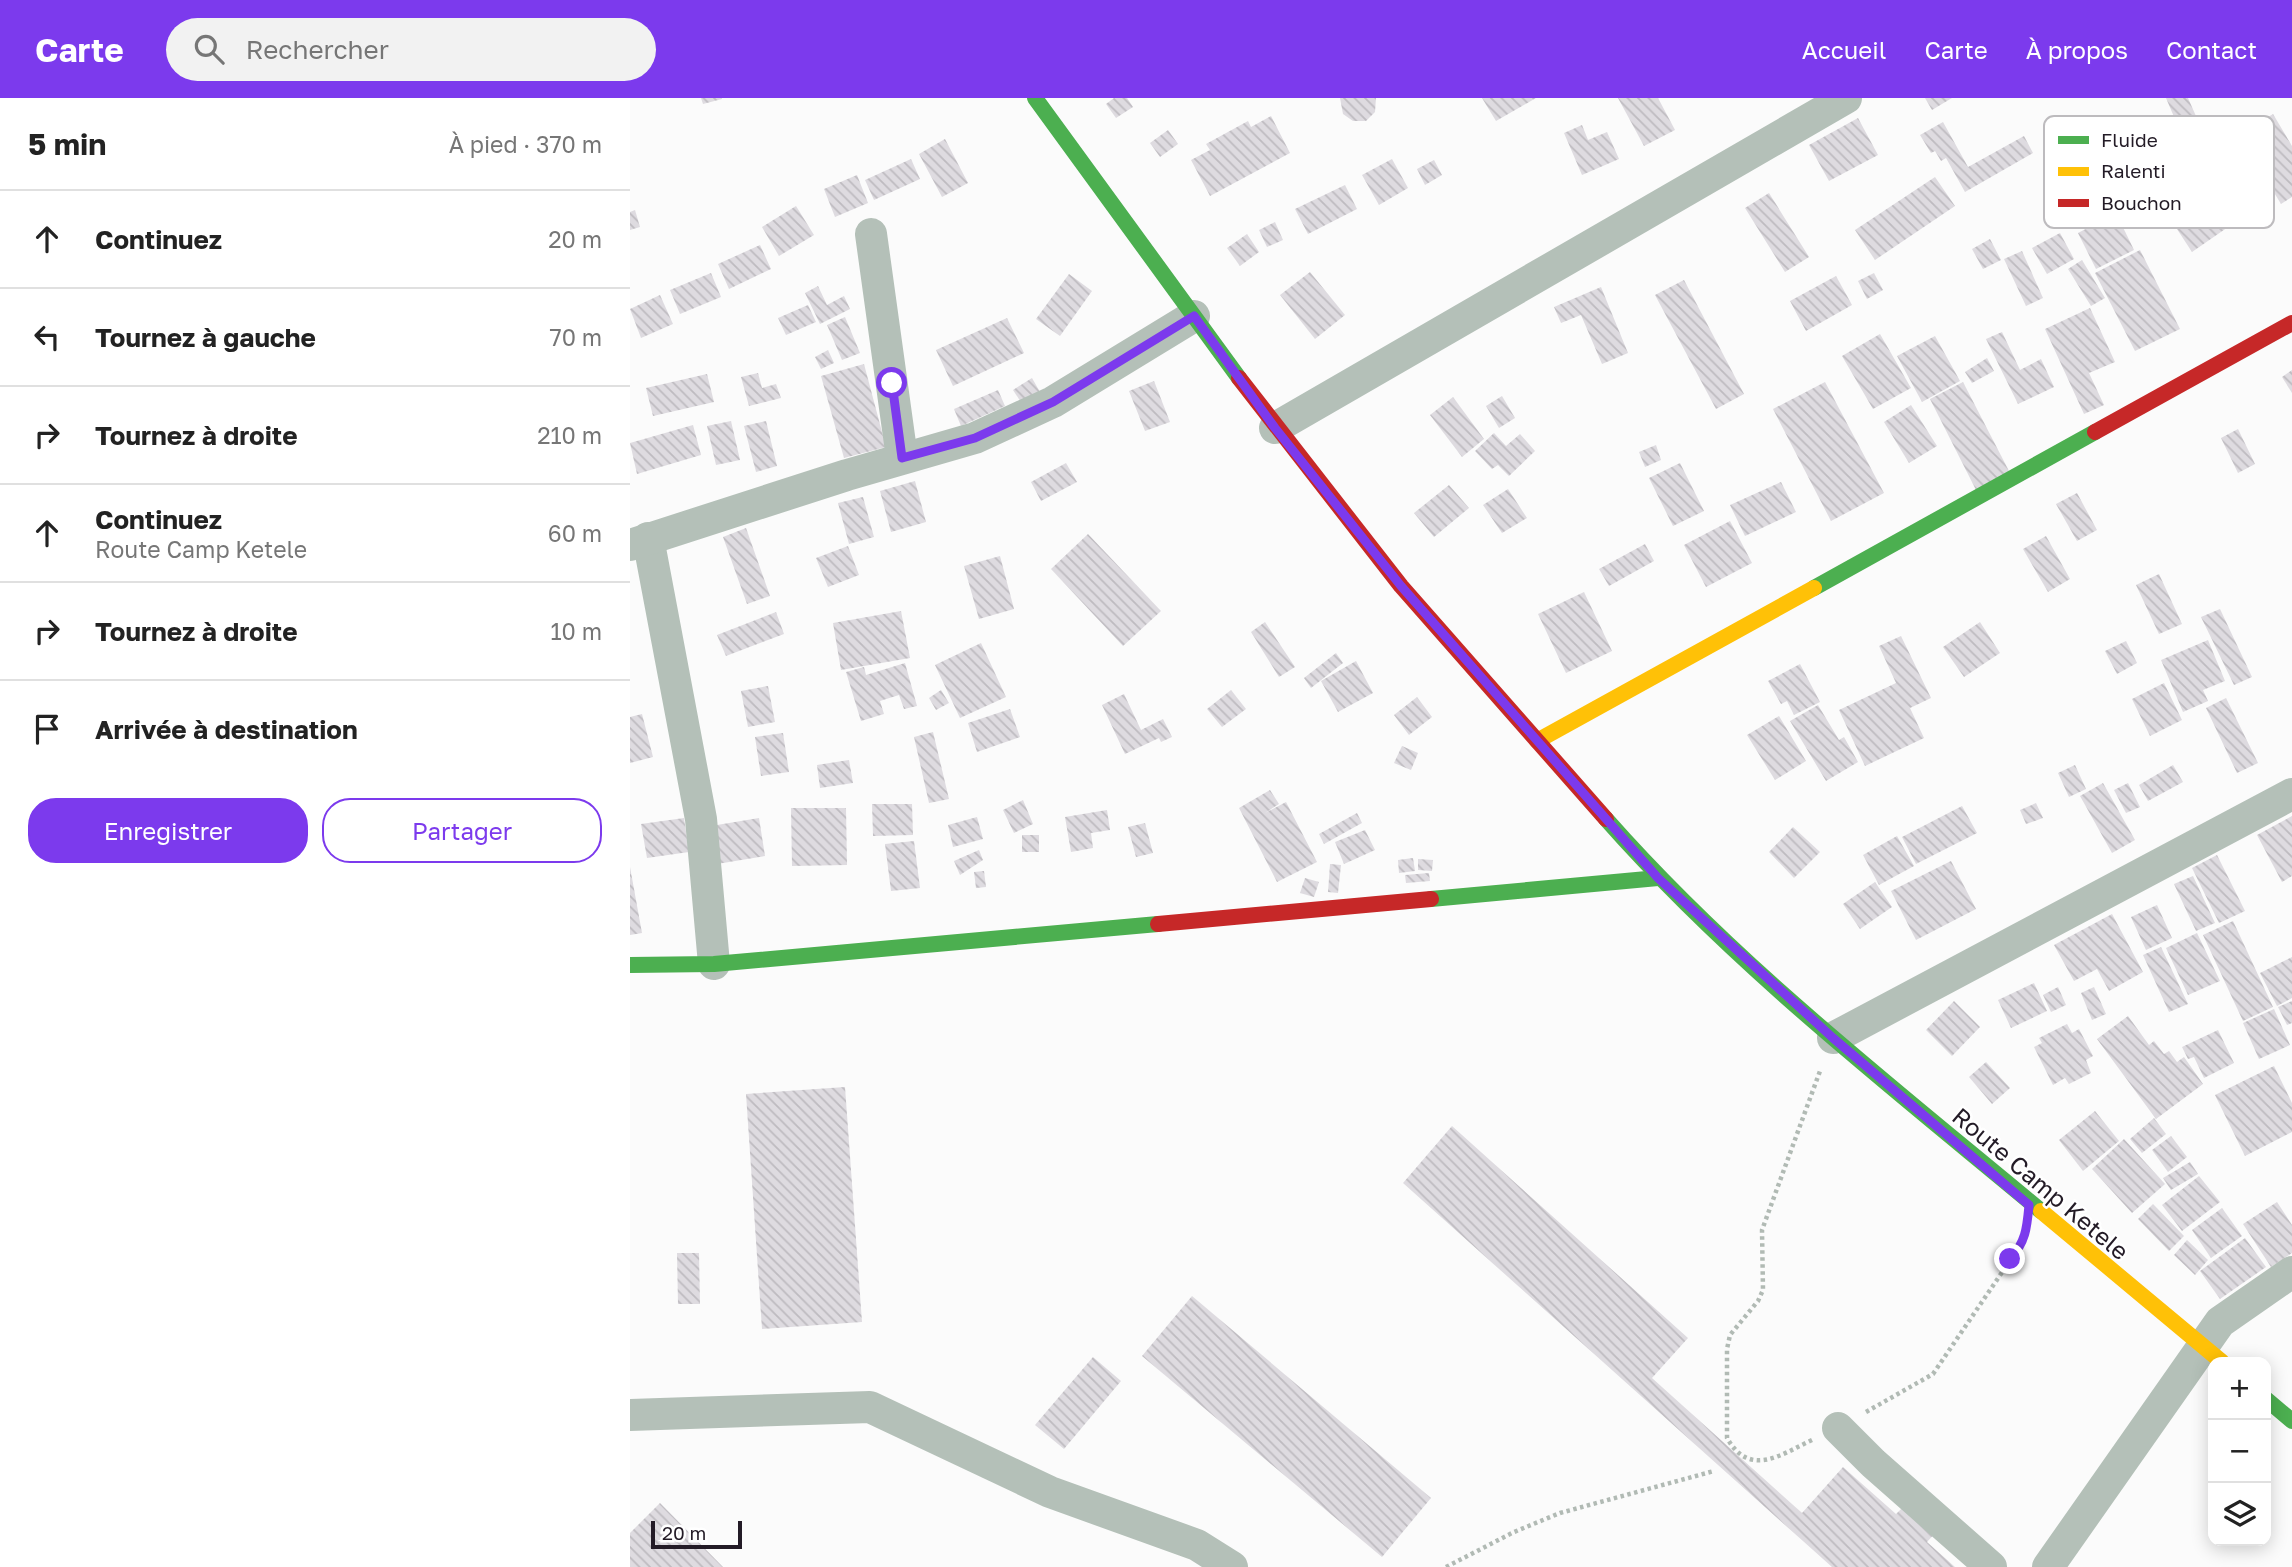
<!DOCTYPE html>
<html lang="fr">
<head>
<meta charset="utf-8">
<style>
  :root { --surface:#fff; --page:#f2f2f2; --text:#222; --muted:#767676; --line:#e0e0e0; --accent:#7c3aed }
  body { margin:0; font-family:"Golos Text",sans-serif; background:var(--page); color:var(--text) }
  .controls { position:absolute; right:21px; bottom:21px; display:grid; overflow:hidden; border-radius:14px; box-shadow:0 4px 18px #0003 }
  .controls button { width:63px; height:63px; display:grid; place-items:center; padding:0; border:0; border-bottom:2px solid var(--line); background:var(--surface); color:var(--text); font:35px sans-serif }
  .scale { position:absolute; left:21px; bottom:18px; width:91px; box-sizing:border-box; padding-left:7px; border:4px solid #231b26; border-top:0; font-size:19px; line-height:24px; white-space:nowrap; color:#231b26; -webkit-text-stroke:5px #fff; paint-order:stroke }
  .stop { position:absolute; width:21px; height:21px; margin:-16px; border:5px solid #7c3aed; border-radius:50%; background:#fff }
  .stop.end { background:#7c3aed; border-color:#fff; box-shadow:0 2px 7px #0008 }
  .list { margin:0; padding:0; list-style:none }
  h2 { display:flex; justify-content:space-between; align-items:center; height:91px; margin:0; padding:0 28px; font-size:30px }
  h2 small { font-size:23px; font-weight:400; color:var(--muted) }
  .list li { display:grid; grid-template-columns:46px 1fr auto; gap:21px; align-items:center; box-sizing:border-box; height:98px; padding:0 28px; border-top:2px solid var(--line) }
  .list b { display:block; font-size:26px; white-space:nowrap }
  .list p { margin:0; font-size:23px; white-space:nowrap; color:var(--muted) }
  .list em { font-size:23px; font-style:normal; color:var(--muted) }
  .actions { display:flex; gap:14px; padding:21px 28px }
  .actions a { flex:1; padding:16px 0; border:2px solid var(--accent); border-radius:28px; text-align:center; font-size:24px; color:var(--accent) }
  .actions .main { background:var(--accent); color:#fff }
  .icon { flex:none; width:38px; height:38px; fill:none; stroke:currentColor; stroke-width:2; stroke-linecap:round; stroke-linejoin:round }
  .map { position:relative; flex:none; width:1662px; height:1469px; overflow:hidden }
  header { display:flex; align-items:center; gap:42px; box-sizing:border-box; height:98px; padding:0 35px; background:var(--accent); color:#fff }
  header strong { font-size:33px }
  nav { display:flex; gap:38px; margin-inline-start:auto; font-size:24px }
  .search { width:490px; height:63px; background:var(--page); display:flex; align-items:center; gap:18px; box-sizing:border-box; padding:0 24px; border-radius:38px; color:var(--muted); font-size:26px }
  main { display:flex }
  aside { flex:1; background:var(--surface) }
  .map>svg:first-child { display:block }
  .building { fill:url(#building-back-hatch) }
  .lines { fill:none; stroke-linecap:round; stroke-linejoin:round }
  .path { stroke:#b1bab4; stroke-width:4.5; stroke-dasharray:3.5 3.5; stroke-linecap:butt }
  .street { stroke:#b4c0b8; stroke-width:32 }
  .fast { stroke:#4caf50; stroke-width:16 }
  .slow { stroke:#ffc107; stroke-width:16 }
  .jam { stroke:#c62828; stroke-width:16 }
  .route { stroke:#7c3aed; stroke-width:9 }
  .labels { text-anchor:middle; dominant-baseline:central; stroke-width:5; stroke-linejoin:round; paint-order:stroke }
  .street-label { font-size:24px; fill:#231b26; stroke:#fff }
  .key { fill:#fff; stroke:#bdbbbe; stroke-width:2 }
  .key-label { font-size:19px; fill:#231b26 }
</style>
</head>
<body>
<header>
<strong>Carte</strong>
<div class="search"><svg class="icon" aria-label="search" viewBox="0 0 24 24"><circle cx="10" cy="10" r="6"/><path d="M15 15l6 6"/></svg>Rechercher</div>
<nav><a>Accueil</a><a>Carte</a><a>À propos</a><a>Contact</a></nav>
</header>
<main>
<aside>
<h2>5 min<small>À pied · 370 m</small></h2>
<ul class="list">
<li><svg class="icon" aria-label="ahead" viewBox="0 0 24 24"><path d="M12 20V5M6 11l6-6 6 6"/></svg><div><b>Continuez</b></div><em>20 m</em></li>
<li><svg class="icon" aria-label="left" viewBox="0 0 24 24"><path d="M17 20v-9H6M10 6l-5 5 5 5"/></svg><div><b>Tournez à gauche</b></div><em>70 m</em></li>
<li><svg class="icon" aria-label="right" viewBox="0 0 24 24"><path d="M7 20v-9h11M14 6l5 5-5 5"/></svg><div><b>Tournez à droite</b></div><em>210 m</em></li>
<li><svg class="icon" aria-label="ahead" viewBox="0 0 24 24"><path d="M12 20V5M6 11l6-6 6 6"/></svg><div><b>Continuez</b><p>Route Camp Ketele</p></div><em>60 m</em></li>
<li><svg class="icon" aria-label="right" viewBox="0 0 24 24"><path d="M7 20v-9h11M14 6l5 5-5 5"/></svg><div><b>Tournez à droite</b></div><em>10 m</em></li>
<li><svg class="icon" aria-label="arrive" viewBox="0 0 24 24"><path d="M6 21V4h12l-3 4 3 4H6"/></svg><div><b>Arrivée à destination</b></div></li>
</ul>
<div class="actions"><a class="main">Enregistrer</a><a>Partager</a></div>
</aside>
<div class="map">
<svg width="1662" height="1469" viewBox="0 0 1662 1469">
  <defs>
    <pattern id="building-back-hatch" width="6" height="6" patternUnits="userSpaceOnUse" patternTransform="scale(1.75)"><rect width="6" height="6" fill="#dedbe0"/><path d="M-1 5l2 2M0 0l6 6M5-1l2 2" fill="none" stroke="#bebbc0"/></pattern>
  </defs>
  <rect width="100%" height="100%" fill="#fbfbfb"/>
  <!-- building -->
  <g class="building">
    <polygon points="71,0 92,0 92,1 73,6"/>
    <polygon points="484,0 497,0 503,9 486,20 476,6"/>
    <polygon points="710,0 746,0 745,14 736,23 723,23 713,16"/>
    <polygon points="852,0 906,0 866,23"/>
    <polygon points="988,0 1028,0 1045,32 1014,48"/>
    <polygon points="1295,0 1322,0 1302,12"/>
    <polygon points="1536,0 1558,0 1569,25 1550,33"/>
    <polygon points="1643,16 1662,48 1662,99 1651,106 1609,37"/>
    <polygon points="641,18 660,55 580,98 561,62 580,52 576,46 618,23 621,29"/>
    <polygon points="1228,20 1248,57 1199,83 1179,47"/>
    <polygon points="1313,24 1338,69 1394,38 1403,55 1335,94 1316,60 1311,63 1305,53 1301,55 1290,37"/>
    <polygon points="952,27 958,42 977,34 989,61 952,77 934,35"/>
    <polygon points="538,32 548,46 530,59 520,45"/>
    <polygon points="315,41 338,85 312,99 289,56"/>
    <polygon points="281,61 290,81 244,102 235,82"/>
    <polygon points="762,61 778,90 749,107 732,77"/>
    <polygon points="804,62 812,77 795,87 787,71"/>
    <polygon points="227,77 238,105 205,119 194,91"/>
    <polygon points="1305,79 1325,108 1245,162 1225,132"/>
    <polygon points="715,87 727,111 678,136 665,111"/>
    <polygon points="1596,93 1614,118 1562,154 1545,128"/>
    <polygon points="1139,95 1179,159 1155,174 1115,110"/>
    <polygon points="166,108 184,137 149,158 132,129"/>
    <polygon points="5,112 10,129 0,132 0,114"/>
    <polygon points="1486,115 1504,152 1466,171 1448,135"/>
    <polygon points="645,124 653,142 637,149 629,132"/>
    <polygon points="1430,135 1444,161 1417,176 1402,150"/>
    <polygon points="617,136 629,154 610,168 597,150"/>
    <polygon points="1360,141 1371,162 1353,171 1342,151"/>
    <polygon points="130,147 141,171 99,191 88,166"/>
    <polygon points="1510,152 1550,231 1505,253 1465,175"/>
    <polygon points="1392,153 1413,200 1396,208 1374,161"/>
    <polygon points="1452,162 1475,200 1461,208 1438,171"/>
    <polygon points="680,174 715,217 685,241 650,197"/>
    <polygon points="81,175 91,199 50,216 40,192"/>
    <polygon points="1244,175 1253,192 1237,201 1228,183"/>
    <polygon points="439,176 462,193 430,238 406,221"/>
    <polygon points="1206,178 1222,207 1176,233 1160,203"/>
    <polygon points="1054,182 1114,296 1086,311 1025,197"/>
    <polygon points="188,188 197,207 214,198 220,211 190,226 175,195"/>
    <polygon points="971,189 998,255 972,266 951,217 931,225 924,209"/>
    <polygon points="30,197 43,226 11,240 0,211"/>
    <polygon points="178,207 186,224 156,237 148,220"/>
    <polygon points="1460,210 1485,264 1459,275 1474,307 1454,316 1415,231"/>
    <polygon points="215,219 230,255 212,262 197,227"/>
    <polygon points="377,220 394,255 323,288 306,252"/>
    <polygon points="1372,234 1390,272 1411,261 1424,289 1388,306 1356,241"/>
    <polygon points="1250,236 1281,290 1243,311 1212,258"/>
    <polygon points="1305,238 1330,283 1292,304 1267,258"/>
    <polygon points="198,252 204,265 191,271 185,259"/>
    <polygon points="1357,260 1364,273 1342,285 1335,274"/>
    <polygon points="234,266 256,349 214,360 191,278"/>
    <polygon points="1662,272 1662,295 1652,279"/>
    <polygon points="128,275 132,290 146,286 151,300 119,308 111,279"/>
    <polygon points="77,276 84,304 23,318 16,290"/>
    <polygon points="402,280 414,301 396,312 383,292"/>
    <polygon points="524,283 540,324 515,333 499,293"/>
    <polygon points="1195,284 1254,395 1201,423 1143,311"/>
    <polygon points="1333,284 1380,375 1346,392 1300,301"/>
    <polygon points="368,292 375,308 331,328 324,311"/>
    <polygon points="872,298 885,320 869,330 856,308"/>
    <polygon points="823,299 854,341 832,359 800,317"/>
    <polygon points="1281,307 1307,348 1279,365 1254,324"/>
    <polygon points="101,323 110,362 86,367 77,328"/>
    <polygon points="136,323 147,368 126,374 114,328"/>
    <polygon points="63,327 71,357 7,376 0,345"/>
    <polygon points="1608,331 1625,366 1608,375 1591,340"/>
    <polygon points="864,335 876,348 890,336 905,353 879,378 868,367 862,371 845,353"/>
    <polygon points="1026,347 1031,362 1015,369 1009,354"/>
    <polygon points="436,365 447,384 411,403 401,384"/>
    <polygon points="1050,365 1074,413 1043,428 1019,380"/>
    <polygon points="285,383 296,424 261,434 250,393"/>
    <polygon points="1151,384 1166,414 1115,438 1100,407"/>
    <polygon points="819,387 839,410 804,439 784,415"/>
    <polygon points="878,391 897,420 872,435 853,407"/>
    <polygon points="1447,395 1467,432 1447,443 1426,406"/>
    <polygon points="233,399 244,439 219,446 208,405"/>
    <polygon points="1100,423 1122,465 1076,489 1054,447"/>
    <polygon points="116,430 140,498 117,506 93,439"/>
    <polygon points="458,436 531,513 493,548 421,471"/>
    <polygon points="1416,438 1440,481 1418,494 1393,451"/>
    <polygon points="1015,446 1024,463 979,488 969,471"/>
    <polygon points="218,448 229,477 198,489 186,460"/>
    <polygon points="370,458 384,511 349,521 334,468"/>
    <polygon points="1529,476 1552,526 1529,536 1506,487"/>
    <polygon points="954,494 982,553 936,575 908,516"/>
    <polygon points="1590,511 1622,579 1604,587 1571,519"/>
    <polygon points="271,513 280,560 211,572 203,525"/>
    <polygon points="146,514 154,536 96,558 87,537"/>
    <polygon points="635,524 665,569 649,579 621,534"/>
    <polygon points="1350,524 1370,555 1334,579 1313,549"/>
    <polygon points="1271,538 1301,600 1280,610 1294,640 1235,668 1209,612 1266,585 1249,548"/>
    <polygon points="1578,542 1595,583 1573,592 1578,603 1553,614 1531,562"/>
    <polygon points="1496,543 1507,565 1487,576 1475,553"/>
    <polygon points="351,545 376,599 330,620 305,567"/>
    <polygon points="706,555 713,565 681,590 674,580"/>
    <polygon points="726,563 743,595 708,614 691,583"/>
    <polygon points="275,565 287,608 274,611 269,597 250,603 254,616 231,623 216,574 234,569 236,577"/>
    <polygon points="1170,566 1190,604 1164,617 1157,603 1151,606 1138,583"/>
    <polygon points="1534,585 1552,622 1520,638 1502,601"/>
    <polygon points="138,588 145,624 118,629 111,593"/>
    <polygon points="311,592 319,605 306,612 299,600"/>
    <polygon points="601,592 616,611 592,629 577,611"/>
    <polygon points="494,596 511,632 533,621 542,639 531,644 529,640 495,656 472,607"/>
    <polygon points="787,599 802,619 779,637 764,617"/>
    <polygon points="1596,600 1628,665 1607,675 1576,610"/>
    <polygon points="1188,607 1209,642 1214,639 1228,664 1196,683 1160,623"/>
    <polygon points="380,611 390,639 347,654 338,625"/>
    <polygon points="12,616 23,659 0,665 0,619"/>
    <polygon points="1149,618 1176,663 1145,682 1117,637"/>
    <polygon points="303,634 319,701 299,705 284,639"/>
    <polygon points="153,635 159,674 131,678 125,639"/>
    <polygon points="772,648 788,655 781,672 764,665"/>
    <polygon points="219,662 223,685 190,690 187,667"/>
    <polygon points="1445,667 1456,691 1439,699 1428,675"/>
    <polygon points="1543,667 1553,684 1518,703 1509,687"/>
    <polygon points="1473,685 1505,742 1482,755 1450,698"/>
    <polygon points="1498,685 1510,709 1496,715 1484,692"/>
    <polygon points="640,692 649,706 635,715 656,704 687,764 647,784 609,710"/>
    <polygon points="393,702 403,726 384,735 373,712"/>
    <polygon points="1406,705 1413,720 1396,726 1390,712"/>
    <polygon points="242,706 282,706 283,737 243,738"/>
    <polygon points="1332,708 1347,735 1286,766 1272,739"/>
    <polygon points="161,710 216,710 217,767 162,768"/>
    <polygon points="477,712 480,732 461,735 463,750 441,754 435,719"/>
    <polygon points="727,715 732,725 694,746 689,736"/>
    <polygon points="1662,718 1662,778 1652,784 1627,737"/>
    <polygon points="347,719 353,741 323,749 318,727"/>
    <polygon points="54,720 59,754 17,760 11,726"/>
    <polygon points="129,720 135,758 87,766 81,728"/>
    <polygon points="515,725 523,755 506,759 498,729"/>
    <polygon points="1163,729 1190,754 1164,780 1139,754"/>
    <polygon points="735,732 745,752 714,766 705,744"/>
    <rect x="392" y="737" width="17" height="17"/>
    <polygon points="1267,738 1284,768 1249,787 1233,757"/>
    <polygon points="284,743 290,790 261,793 255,746"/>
    <polygon points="349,752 353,762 330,777 324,763"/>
    <polygon points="1587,757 1615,813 1589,825 1562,770"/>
    <polygon points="783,760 785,773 769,775 768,762"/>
    <polygon points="788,761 803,762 802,773 788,772"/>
    <polygon points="1321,763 1346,811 1286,842 1261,793"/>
    <polygon points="700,766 711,767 708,795 698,794"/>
    <polygon points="0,769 12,835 0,837"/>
    <polygon points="354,773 356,789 346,790 344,774"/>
    <polygon points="799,775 800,783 776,785 775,777"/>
    <polygon points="1563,778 1585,825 1566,833 1544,786"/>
    <polygon points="675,780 689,784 684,799 670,795"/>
    <polygon points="1245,784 1262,809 1230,831 1213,806"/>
    <polygon points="1527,807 1542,840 1516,852 1501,819"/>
    <polygon points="1482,816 1513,874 1479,893 1467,871 1444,883 1424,847"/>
    <polygon points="1603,823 1643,909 1613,923 1573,837"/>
    <polygon points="1567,835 1590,883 1558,897 1536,850"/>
    <polygon points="1531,849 1558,906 1539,914 1513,857"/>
    <polygon points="1662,859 1662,900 1647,908 1630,875"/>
    <polygon points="1404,885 1417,913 1381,930 1368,902"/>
    <polygon points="1428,889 1436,907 1421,914 1413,897"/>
    <polygon points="1464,889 1476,916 1462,922 1451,895"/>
    <polygon points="1324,903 1350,929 1322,958 1296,932"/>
    <polygon points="1662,903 1662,925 1657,927 1648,909"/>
    <polygon points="1644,911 1660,947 1629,961 1613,925"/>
    <polygon points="1498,918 1519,947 1524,943 1534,956 1539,953 1547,964 1554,959 1573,986 1526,1021 1467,941"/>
    <polygon points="1437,926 1442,935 1449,931 1463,958 1456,962 1461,975 1439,986 1435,980 1423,987 1404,949 1412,945 1409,940"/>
    <polygon points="1588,932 1604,965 1574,980 1564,959 1558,961 1552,949"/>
    <polygon points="1356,964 1380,990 1362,1006 1339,979"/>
    <polygon points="1644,968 1662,1005 1662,1034 1615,1058 1585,997"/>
    <polygon points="215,989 232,1224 132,1231 116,996"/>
    <polygon points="1465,1013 1489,1043 1453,1073 1429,1042"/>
    <polygon points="1524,1020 1536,1036 1512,1055 1500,1041"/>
    <polygon points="822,1028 1058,1240 1022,1280 1172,1415 1213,1369 1266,1416 1278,1404 1308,1432 1297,1444 1325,1469 1202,1469 773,1085"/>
    <polygon points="1541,1038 1557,1059 1538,1074 1522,1052"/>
    <polygon points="1494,1041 1535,1086 1502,1115 1462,1071"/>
    <polygon points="1560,1064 1568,1076 1541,1092 1533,1080"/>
    <polygon points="1569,1078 1590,1104 1552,1133 1532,1107"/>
    <polygon points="1647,1104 1662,1127 1662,1155 1641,1169 1613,1126"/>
    <polygon points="1523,1106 1554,1138 1539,1153 1508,1121"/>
    <polygon points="1592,1110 1612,1138 1581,1160 1562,1132"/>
    <polygon points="1615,1140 1636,1169 1590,1201 1570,1173"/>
    <polygon points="1557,1142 1578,1162 1565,1177 1544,1157"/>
    <polygon points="47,1155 69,1155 70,1206 48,1206"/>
    <polygon points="562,1198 801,1400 752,1459 512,1258"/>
    <polygon points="463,1259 491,1283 434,1351 405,1327"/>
    <polygon points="30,1405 93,1469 0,1469 0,1435"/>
  </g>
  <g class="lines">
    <!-- path -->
    <g class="path">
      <polyline points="1236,1314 1303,1276 1394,1142"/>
      <path d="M1182 1342C1150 1357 1120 1380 1097 1340V1251L1100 1237 1128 1203 1133 1192 1132 1132 1190 973"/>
      <polyline points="816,1469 884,1434 930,1415 1084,1373"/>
    </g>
    <!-- street -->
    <g class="street">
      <polyline points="241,136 272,360"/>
      <polyline points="645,330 1216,0"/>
      <polyline points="18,440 71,721 84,866"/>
      <polyline points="0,447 217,377 345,340 423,304 564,218"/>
      <polyline points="1203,940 1662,696"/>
      <polyline points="0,1317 240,1309 420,1394 567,1447 602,1469"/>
      <polyline points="1208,1330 1243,1365 1361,1469"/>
      <polyline points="1418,1469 1590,1224 1662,1174"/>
    </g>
    <!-- fast -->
    <g class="fast">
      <polyline points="405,0 609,280"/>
      <polyline points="1184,490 1465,334"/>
      <path d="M976 721C1105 867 1261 988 1411 1113"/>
      <polyline points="801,801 1028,780"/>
      <polyline points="0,867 84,866 528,826"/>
      <polyline points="1636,1301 1662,1323"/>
    </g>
    <!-- slow -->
    <g class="slow">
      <polyline points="907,643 1184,490"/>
      <polyline points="1411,1113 1592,1264"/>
    </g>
    <!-- jam -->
    <g class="jam">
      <polyline points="609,280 771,488 976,721"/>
      <polyline points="1465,334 1662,225"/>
      <polyline points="528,826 801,801"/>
    </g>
  </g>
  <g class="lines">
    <!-- route -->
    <path class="route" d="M262 285 272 360 345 340 423 304 564 218 645 330 771 488 1028 780 1203 940 1399 1107C1397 1129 1396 1144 1380 1161"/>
  </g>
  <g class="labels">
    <!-- street labels -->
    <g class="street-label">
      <text transform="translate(1411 1085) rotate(40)">Route Camp Ketele</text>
    </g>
  </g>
  <!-- legend -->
  <rect x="1414" y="18" width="230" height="112" rx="10" class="key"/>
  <rect x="1428" y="38" width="31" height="8" fill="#4caf50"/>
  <rect x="1428" y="69" width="31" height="9" fill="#ffc107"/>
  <rect x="1428" y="101" width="31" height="8" fill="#c62828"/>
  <g class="key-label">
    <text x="1471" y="49">Fluide</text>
    <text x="1471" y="80">Ralenti</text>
    <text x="1471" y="112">Bouchon</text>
  </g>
</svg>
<div class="controls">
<button>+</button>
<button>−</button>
<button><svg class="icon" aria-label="layers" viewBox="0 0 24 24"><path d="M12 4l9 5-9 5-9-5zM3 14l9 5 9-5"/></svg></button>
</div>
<div class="scale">20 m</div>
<div class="stop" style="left:262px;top:285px"></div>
<div class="stop end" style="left:1380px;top:1161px"></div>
</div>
</main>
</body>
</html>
